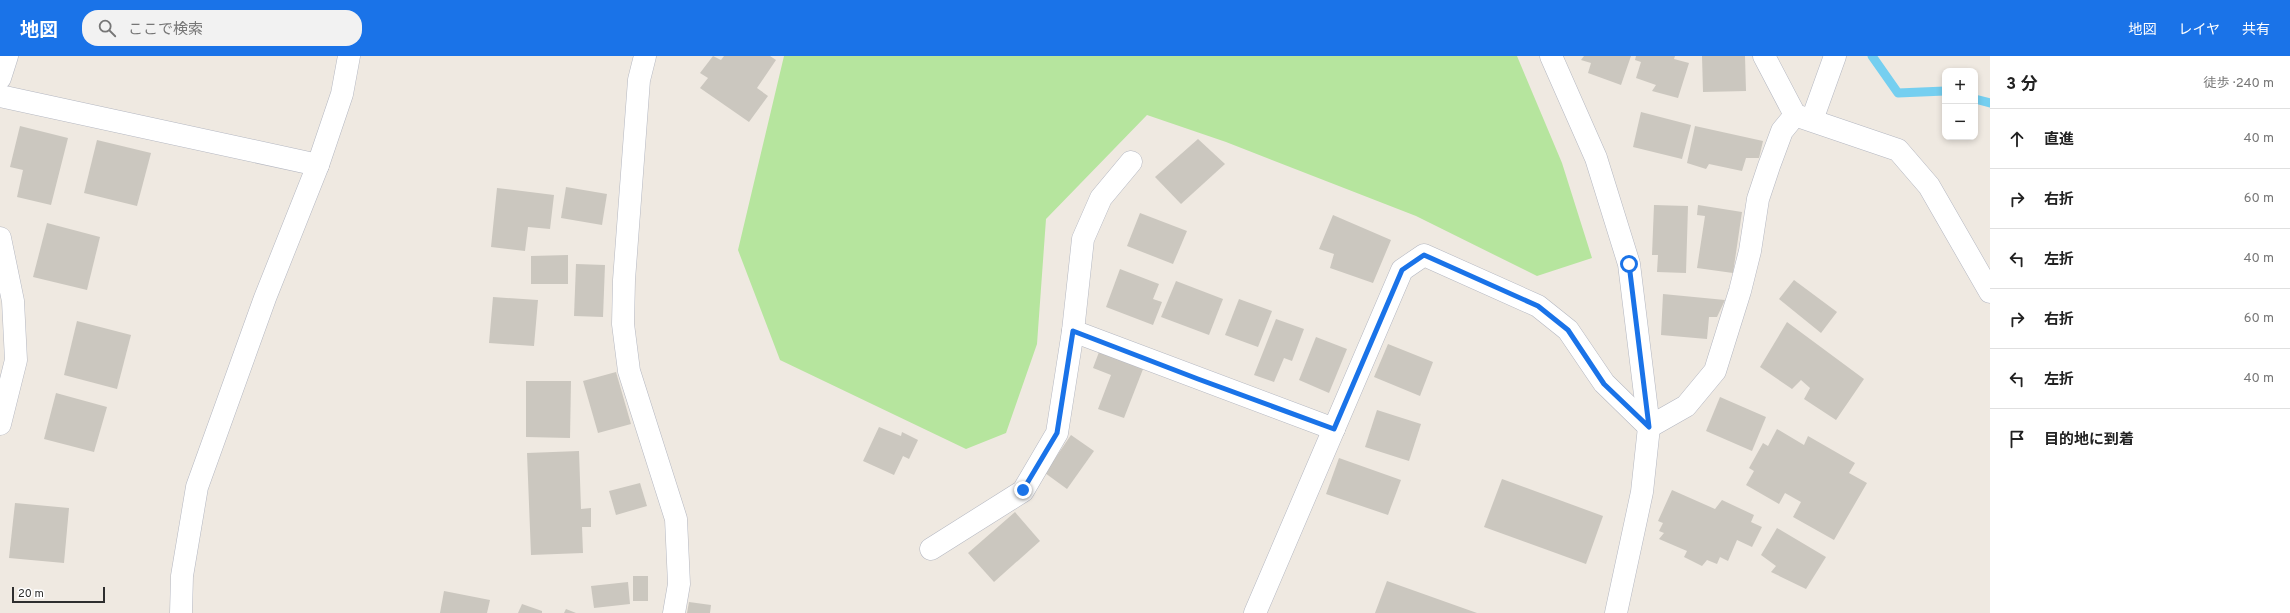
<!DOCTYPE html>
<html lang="ja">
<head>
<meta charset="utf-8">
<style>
  :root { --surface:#fff; --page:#f2f2f2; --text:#222; --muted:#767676; --line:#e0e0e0; --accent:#1a73e8 }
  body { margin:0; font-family:Overpass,"Noto Sans JP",sans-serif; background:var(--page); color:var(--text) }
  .controls { position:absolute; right:12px; top:12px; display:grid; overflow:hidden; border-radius:8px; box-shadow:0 2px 6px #0003 }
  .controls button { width:36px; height:36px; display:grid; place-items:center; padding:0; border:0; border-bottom:1px solid var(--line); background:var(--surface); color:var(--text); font:20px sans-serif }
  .scale { position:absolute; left:12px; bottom:10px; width:93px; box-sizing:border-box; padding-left:4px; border:2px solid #2e2e2e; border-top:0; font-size:11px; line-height:14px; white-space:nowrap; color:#2e2e2e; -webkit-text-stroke:3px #fff; paint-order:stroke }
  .stop { position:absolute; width:12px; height:12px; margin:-9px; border:3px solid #1a73e8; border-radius:50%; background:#fff }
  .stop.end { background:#1a73e8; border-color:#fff; box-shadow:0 1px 4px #0008 }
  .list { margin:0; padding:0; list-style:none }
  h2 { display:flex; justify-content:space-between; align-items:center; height:52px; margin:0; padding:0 16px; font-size:17px }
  h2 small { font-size:13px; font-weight:400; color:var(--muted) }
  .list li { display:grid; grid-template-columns:26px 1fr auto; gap:12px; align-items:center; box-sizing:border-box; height:60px; padding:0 16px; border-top:1px solid var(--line) }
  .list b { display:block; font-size:15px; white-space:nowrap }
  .list em { font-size:13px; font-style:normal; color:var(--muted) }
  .icon { flex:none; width:22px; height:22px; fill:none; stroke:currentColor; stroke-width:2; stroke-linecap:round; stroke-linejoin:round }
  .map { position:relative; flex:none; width:1990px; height:557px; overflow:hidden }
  header { display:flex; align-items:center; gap:24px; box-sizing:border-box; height:56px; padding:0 20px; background:var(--accent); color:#fff }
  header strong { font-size:19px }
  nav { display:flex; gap:22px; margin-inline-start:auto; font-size:14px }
  .search { width:280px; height:36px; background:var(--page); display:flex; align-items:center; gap:10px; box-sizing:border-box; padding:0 14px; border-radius:16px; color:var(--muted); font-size:15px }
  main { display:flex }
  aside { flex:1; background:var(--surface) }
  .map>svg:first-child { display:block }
  .green { fill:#b6e59e }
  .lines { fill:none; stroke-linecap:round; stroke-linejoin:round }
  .stream { stroke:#75cff0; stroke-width:9 }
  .building { fill:#cbc7bf }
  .street-casing { stroke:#b4b7c1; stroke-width:23 }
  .street { stroke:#fff; stroke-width:22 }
  .route { stroke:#1a73e8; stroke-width:5 }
</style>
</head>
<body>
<header>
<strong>地図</strong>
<div class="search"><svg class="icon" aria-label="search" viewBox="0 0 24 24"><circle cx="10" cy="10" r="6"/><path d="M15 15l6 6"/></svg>ここで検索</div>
<nav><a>地図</a><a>レイヤ</a><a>共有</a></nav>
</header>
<main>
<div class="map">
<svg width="1990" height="557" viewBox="0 0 1990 557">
  <rect width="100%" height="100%" fill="#efe9e1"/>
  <!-- green -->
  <polygon class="green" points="784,0 1517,0 1562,107 1592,202 1537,220 1416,160 1226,86 1147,59 1046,163 1037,288 1006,377 966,393 780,304 738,194"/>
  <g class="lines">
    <!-- stream -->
    <g class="stream">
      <polyline points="1872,0 1898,37 1945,35"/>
      <polyline points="1975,43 1990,47"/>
    </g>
  </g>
  <!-- building -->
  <g class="building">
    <polygon points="713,0 721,4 724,0 770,0 776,4 757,32 768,40 749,66 700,32 708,22 700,17"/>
    <polygon points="1584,0 1631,0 1621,29 1588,17 1591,7 1581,4"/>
    <polygon points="1636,0 1675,0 1674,3 1689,7 1678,42 1652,35 1656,29 1636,22 1641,6 1635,4"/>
    <polygon points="1702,0 1745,0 1746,35 1703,36"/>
    <polygon points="1641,56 1691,69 1682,103 1633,91"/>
    <polygon points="20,70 68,82 51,149 17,141 23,114 10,111"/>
    <polygon points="1695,70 1763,85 1759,102 1746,102 1742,115 1709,108 1706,113 1687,107"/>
    <polygon points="1198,83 1225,108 1181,148 1155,121"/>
    <polygon points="97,84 151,97 137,150 84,137"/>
    <polygon points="566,131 607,138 602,169 561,162"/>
    <polygon points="497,132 554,139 550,173 528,171 525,195 491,191"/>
    <polygon points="1654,149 1688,150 1686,217 1657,216 1658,199 1652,199"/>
    <polygon points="1698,149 1742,156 1733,217 1697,212 1705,160 1697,159"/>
    <polygon points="1140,157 1187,175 1173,208 1127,190"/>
    <polygon points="1333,159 1391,184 1373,227 1330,212 1334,198 1319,193"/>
    <polygon points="47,167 100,181 87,234 33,221"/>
    <polygon points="568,199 568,228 531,228 531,200"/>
    <polygon points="576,208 605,209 603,261 574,260"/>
    <polygon points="1120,213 1159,228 1153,243 1162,246 1153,269 1106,251"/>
    <polygon points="1794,224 1837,256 1821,277 1779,243"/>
    <polygon points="1176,225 1223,243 1209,279 1161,261"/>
    <polygon points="1663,238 1725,244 1717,261 1709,261 1707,283 1661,279"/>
    <polygon points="493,241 538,244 534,290 489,287"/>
    <polygon points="1239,243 1272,255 1258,291 1225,279"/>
    <polygon points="1276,263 1304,273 1292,305 1284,302 1274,326 1254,319"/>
    <polygon points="77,265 131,279 117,333 64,319"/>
    <polygon points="1787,266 1864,323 1836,364 1804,343 1810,332 1801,324 1792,333 1760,311"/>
    <polygon points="1316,281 1347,293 1329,337 1299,324"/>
    <polygon points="1388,288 1433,306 1420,340 1374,321"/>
    <polygon points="1099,296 1145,308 1124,362 1098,353 1111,319 1093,312"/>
    <polygon points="616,316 631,368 598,377 583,325"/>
    <polygon points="526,325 571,325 570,382 526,381"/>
    <polygon points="56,337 107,351 94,396 44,383"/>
    <polygon points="1720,341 1766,361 1752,395 1706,375"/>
    <polygon points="1377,354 1421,368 1409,405 1365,391"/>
    <polygon points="879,371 901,380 902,376 918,384 909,403 903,400 894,419 863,405"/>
    <polygon points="1777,373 1804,389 1808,380 1855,407 1849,417 1867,427 1834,484 1793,461 1801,446 1785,437 1779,448 1746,429 1754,415 1749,412 1763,387 1768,390"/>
    <polygon points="1071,379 1094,395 1067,433 1045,417"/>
    <polygon points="579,395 581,453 591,452 591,471 582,471 583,497 531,499 527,397"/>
    <polygon points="1339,402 1401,424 1388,459 1326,438"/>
    <polygon points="1502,423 1603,460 1586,508 1484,471"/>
    <polygon points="640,427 647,450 616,459 609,435"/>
    <polygon points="1672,434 1715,453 1722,444 1754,459 1751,466 1762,471 1752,491 1737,484 1728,505 1720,501 1717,508 1707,504 1702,510 1684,501 1687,495 1659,483 1664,477 1659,475 1663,467 1658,465"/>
    <polygon points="15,447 69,452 64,507 9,502"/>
    <polygon points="1015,456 1040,485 994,526 968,497"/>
    <polygon points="1777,472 1826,501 1806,533 1771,516 1776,510 1761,499"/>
    <rect x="633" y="520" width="15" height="25"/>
    <polygon points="1387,525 1477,557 1375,557"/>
    <polygon points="628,526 630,548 594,552 591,530"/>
    <polygon points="444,535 490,544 487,557 440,557"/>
    <polygon points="689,546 711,549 710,557 687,557"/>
    <polygon points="522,548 542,555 542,557 518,557"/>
    <polygon points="566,553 576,557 564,557"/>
  </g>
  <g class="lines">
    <!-- street casing -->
    <g class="street-casing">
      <g id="street">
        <polyline points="645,0 639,24 624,224 623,268 629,315 676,463 679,528 674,557"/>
        <polyline points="1551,0 1596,102 1629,208 1649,371 1642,436 1616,557"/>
        <polyline points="1764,0 1795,59 1898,94 1929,130 1990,236"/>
        <polyline points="0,22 7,0"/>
        <polyline points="0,40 318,109"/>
        <polyline points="1812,64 1835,0"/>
        <polyline points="0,182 13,245 16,304 0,368"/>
        <polyline points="1073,275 1334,373"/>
        <polyline points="931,493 1023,435 1057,377 1073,275 1083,183 1101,142 1131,106"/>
        <polyline points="181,557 182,520 197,431 265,242 318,109 342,38 349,0"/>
        <polyline points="1255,557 1402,214 1424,199 1538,250 1568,274 1604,327 1649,371 1686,350 1715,315 1740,235 1750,195 1758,143 1769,110 1782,75 1795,59"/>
      </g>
    </g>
    <!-- street -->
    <use href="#street" class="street"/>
  </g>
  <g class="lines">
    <!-- route -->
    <polyline class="route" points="1023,434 1057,377 1073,275 1198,323 1334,373 1402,214 1424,199 1538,250 1568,274 1604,328 1649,371 1629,208"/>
  </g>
</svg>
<div class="controls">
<button>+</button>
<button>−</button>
</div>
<div class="scale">20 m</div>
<div class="stop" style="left:1629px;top:208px"></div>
<div class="stop end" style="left:1023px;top:434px"></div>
</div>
<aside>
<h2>3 分<small>徒歩 · 240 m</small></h2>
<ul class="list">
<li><svg class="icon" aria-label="ahead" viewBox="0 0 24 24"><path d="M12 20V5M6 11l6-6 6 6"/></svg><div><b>直進</b></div><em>40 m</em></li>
<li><svg class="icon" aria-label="right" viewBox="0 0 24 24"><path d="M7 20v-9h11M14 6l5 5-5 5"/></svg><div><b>右折</b></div><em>60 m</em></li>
<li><svg class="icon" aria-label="left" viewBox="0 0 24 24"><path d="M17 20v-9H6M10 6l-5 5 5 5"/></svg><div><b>左折</b></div><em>40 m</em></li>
<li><svg class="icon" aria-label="right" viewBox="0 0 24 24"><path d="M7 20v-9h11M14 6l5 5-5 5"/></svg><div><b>右折</b></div><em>60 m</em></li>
<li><svg class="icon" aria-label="left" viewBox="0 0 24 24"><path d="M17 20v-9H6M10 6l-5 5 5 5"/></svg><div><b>左折</b></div><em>40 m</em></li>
<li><svg class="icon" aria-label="arrive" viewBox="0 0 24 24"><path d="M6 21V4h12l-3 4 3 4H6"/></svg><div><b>目的地に到着</b></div></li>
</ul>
</aside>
</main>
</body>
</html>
